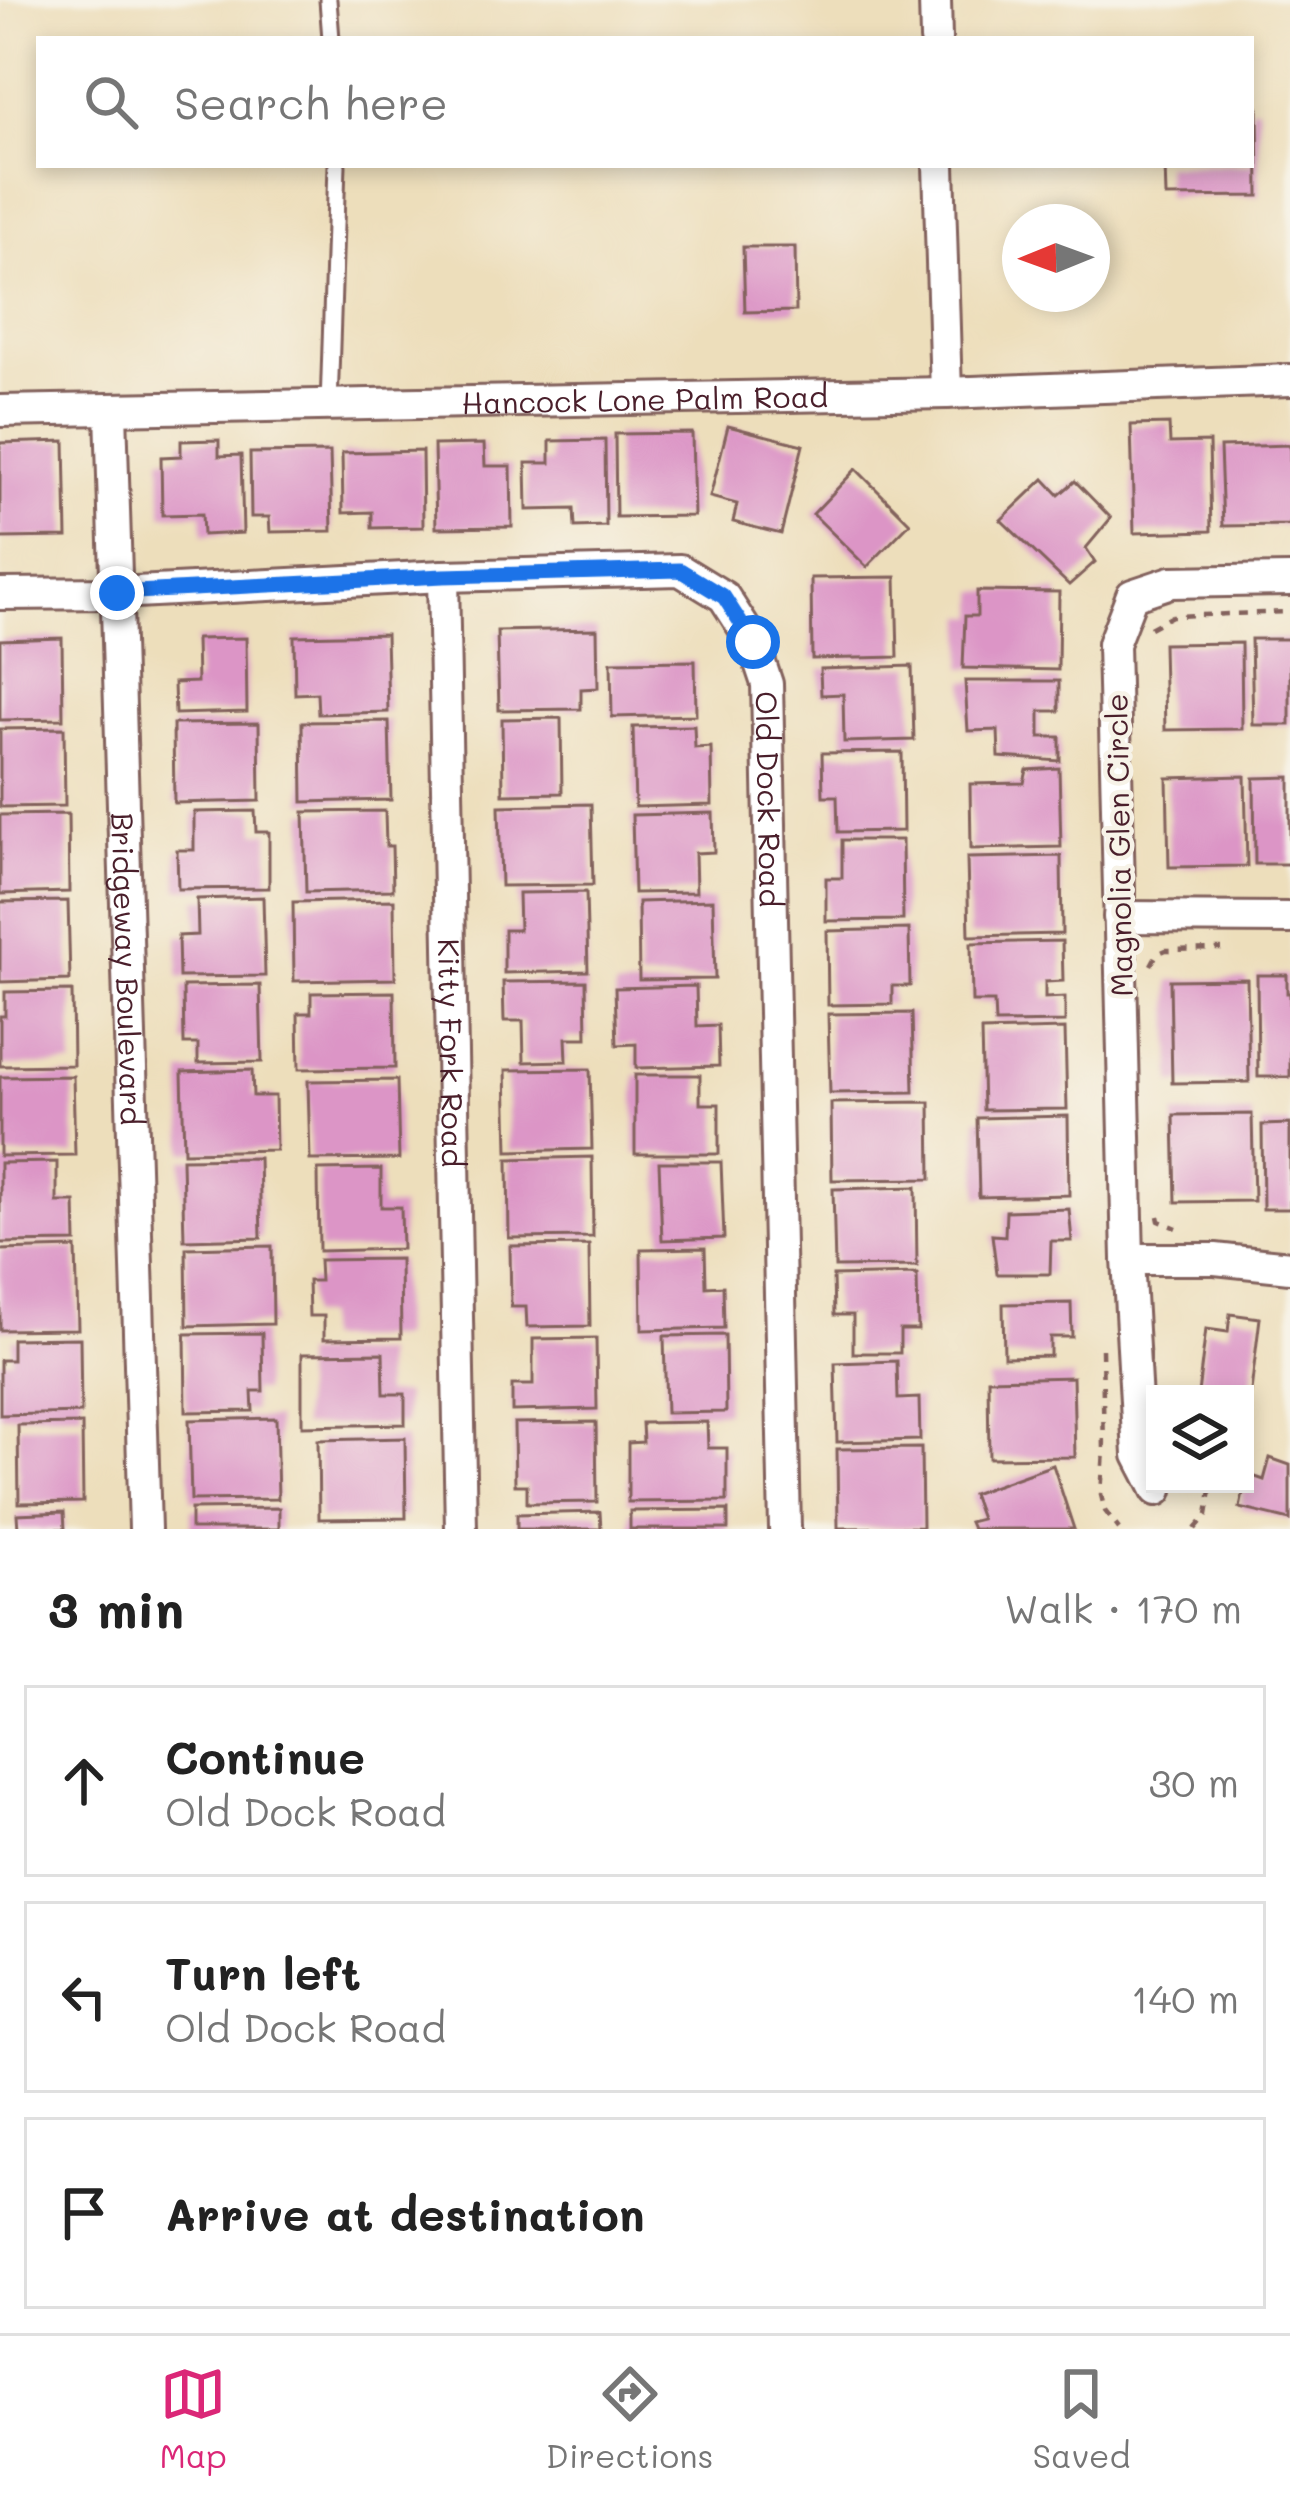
<!DOCTYPE html>
<html lang="en">
<head>
<meta charset="utf-8">
<style>
  :root { --surface:#fff; --page:#f2f2f2; --text:#222; --muted:#767676; --line:#e0e0e0; --accent:#db2777 }
  body { margin:0; font-family:Mali,sans-serif; background:var(--page); color:var(--text) }
  .controls { position:absolute; right:36px; bottom:36px; display:grid; overflow:hidden; border-radius:0px; box-shadow:0 6px 18px #0003 }
  .controls button { width:108px; height:108px; display:grid; place-items:center; padding:0; border:0; border-bottom:3px solid var(--line); background:var(--surface); color:var(--text); font:60px sans-serif }
  .compass { position:absolute; left:1002px; top:204px; width:108px; height:108px; border-radius:50%; background:var(--surface); box-shadow:0 6px 18px #0003; rotate:269deg }
  .stop { position:absolute; width:36px; height:36px; margin:-27px; border:9px solid #1a73e8; border-radius:50%; background:#fff }
  .stop.end { background:#1a73e8; border-color:#fff; box-shadow:0 3px 12px #0008 }
  .list { margin:0; padding:0; list-style:none }
  h2 { display:flex; justify-content:space-between; align-items:center; height:156px; margin:0; padding:0 48px; font-size:51px }
  h2 small { font-size:39px; font-weight:400; color:var(--muted) }
  .list li { display:grid; grid-template-columns:78px 1fr auto; gap:36px; align-items:center; box-sizing:border-box; height:192px; margin:0 24px 24px; padding:0 24px; border:3px solid var(--line); border-radius:0px }
  .list b { display:block; font-size:45px; white-space:nowrap }
  .list p { margin:0; font-size:39px; white-space:nowrap; color:var(--muted) }
  .list em { font-size:39px; font-style:normal; color:var(--muted) }
  .icon { flex:none; width:66px; height:66px; fill:none; stroke:currentColor; stroke-width:2; stroke-linecap:round; stroke-linejoin:round }
  .map { position:relative; flex:none; width:1290px; height:1529px; overflow:hidden }
  .search { position:absolute; background:var(--surface); box-shadow:0 6px 18px #0003; left:36px; right:36px; top:36px; height:132px; display:flex; align-items:center; gap:30px; box-sizing:border-box; padding:0 42px; border-radius:0px; color:var(--muted); font-size:45px }
  .sheet { height:804px; background:var(--surface) }
  nav { display:flex; justify-content:space-around; align-items:center; box-sizing:border-box; height:168px; border-top:3px solid var(--line); background:var(--surface); font-size:33px; color:var(--muted) }
  nav a { display:grid; justify-items:center; gap:6px }
  nav .on { color:var(--accent) }
  .map>svg:first-child { display:block }
  .building { fill:#dc95c6 }
  .lines { fill:none; stroke-linecap:round; stroke-linejoin:round }
  .lane-casing { stroke:#83625d; stroke-width:21 }
  .street-casing { stroke:#83625d; stroke-width:36 }
  .path { stroke:#83625d; stroke-width:4.5; stroke-dasharray:9 9; stroke-linecap:butt }
  .lane { stroke:#fff; stroke-width:15 }
  .street { stroke:#fff; stroke-width:30 }
  .route { stroke:#1a73e8; stroke-width:15 }
  .labels { text-anchor:middle; dominant-baseline:central; stroke-width:9; stroke-linejoin:round; paint-order:stroke }
  .street-label { font-size:30px; fill:#4a1f2b; stroke:#f7f3e8 }
</style>
</head>
<body>
<div class="map">
<svg width="1290" height="1529" viewBox="0 0 1290 1529">
  <rect width="100%" height="100%" fill="#f7f3e8"/>
  <filter id="ink" filterUnits="userSpaceOnUse"><feTurbulence type="fractalNoise" baseFrequency=".00833" numOctaves="2"/><feDisplacementMap in="SourceGraphic" scale="24" xChannelSelector="R" yChannelSelector="G"/><feConvolveMatrix kernelMatrix="1 2 1 2 8 2 1 2 1" color-interpolation-filters="sRGB"/></filter>
  <filter id="wash" filterUnits="userSpaceOnUse"><feTurbulence type="fractalNoise" baseFrequency=".004" numOctaves="4" result="noise"/><feDisplacementMap in="SourceGraphic" scale="48" xChannelSelector="R" yChannelSelector="G"/><feGaussianBlur stdDeviation="2.7" result="paint"/><feColorMatrix in="noise" values="0 0 0 0 0 0 0 0 0 0 0 0 0 0 0 0 0 1.4 0 .05"/><feComposite in="paint" operator="in"/></filter>
  <g filter="url(#wash)">
    <rect width="100%" height="100%" fill="#eddebb"/>
    <g id="blocks">
      <!-- building -->
      <g class="building">
        <polygon points="1251,107 1258,107 1259,196 1166,197 1165,165 1251,165"/>
        <polygon points="743,247 795,247 796,311 745,312"/>
        <polygon points="1169,424 1170,443 1209,442 1211,531 1134,533 1131,425"/>
        <polygon points="728,426 803,445 781,534 733,522 737,504 710,497"/>
        <polygon points="692,433 694,516 616,517 615,434"/>
        <polygon points="219,440 219,456 241,455 243,533 203,535 202,514 162,515 161,457 181,456 181,441"/>
        <polygon points="605,440 606,526 575,527 574,509 527,510 526,463 550,463 550,441"/>
        <polygon points="65,441 67,537 0,538 0,443"/>
        <polygon points="484,444 485,466 511,466 512,527 436,528 434,445"/>
        <polygon points="1290,445 1290,525 1223,526 1220,447"/>
        <polygon points="422,451 423,527 372,528 372,512 343,513 342,453"/>
        <polygon points="330,452 332,531 270,532 269,517 251,517 250,453"/>
        <polygon points="856,469 910,523 867,567 813,514"/>
        <polygon points="1044,479 1059,495 1075,481 1111,518 1086,548 1095,562 1069,585 1001,520"/>
        <polygon points="896,577 898,657 812,659 811,578"/>
        <polygon points="977,591 1059,592 1058,670 963,668 965,616 977,616"/>
        <polygon points="597,629 598,688 581,689 581,709 499,710 497,631"/>
        <polygon points="386,634 388,712 318,714 317,693 295,694 294,636"/>
        <polygon points="62,638 63,719 0,720 0,640"/>
        <polygon points="246,638 247,712 175,714 174,683 197,682 196,639"/>
        <polygon points="1251,639 1290,639 1290,725 1253,725"/>
        <polygon points="1241,643 1242,729 1165,730 1163,644"/>
        <polygon points="695,661 696,715 612,717 611,662"/>
        <polygon points="912,666 914,740 844,742 843,694 821,695 820,669"/>
        <polygon points="965,681 1059,681 1059,711 1040,711 1040,737 1060,737 1060,761 999,757 998,730 968,731"/>
        <polygon points="561,718 562,793 503,794 502,719"/>
        <polygon points="389,721 391,800 303,802 302,722"/>
        <polygon points="259,723 260,801 174,803 173,724"/>
        <polygon points="694,726 695,748 711,747 712,805 635,807 633,727"/>
        <polygon points="64,728 65,806 0,807 0,729"/>
        <polygon points="902,752 903,831 838,832 837,796 823,796 822,753"/>
        <polygon points="1059,768 1061,847 971,849 970,784 1024,783 1027,770"/>
        <polygon points="1245,776 1247,866 1169,867 1167,778"/>
        <polygon points="1290,777 1290,864 1255,864 1254,778"/>
        <polygon points="591,804 593,885 501,886 499,806"/>
        <polygon points="255,811 256,832 269,832 269,888 178,889 177,850 194,850 194,812"/>
        <polygon points="385,811 386,846 392,846 393,890 306,892 304,812"/>
        <polygon points="713,813 714,852 695,853 696,892 634,893 632,815"/>
        <polygon points="68,814 69,892 0,894 0,815"/>
        <polygon points="842,840 902,840 903,920 826,921 826,878 842,878"/>
        <polygon points="1061,856 1062,934 969,936 967,858"/>
        <polygon points="586,892 588,971 504,973 504,930 519,930 518,893"/>
        <polygon points="263,897 265,976 179,977 178,936 198,935 197,899"/>
        <polygon points="394,900 395,979 294,981 293,902"/>
        <polygon points="713,900 715,979 639,980 638,902"/>
        <polygon points="68,901 70,980 0,982 0,902"/>
        <polygon points="909,929 910,986 892,986 892,1004 828,1005 827,931"/>
        <polygon points="1062,941 1063,981 1045,982 1045,998 1065,997 1065,1022 995,1023 994,1002 972,1002 971,943"/>
        <polygon points="1257,975 1287,975 1287,993 1290,993 1290,1077 1258,1077"/>
        <polygon points="1247,979 1249,1082 1172,1083 1170,980"/>
        <polygon points="586,981 587,1038 566,1038 567,1061 524,1062 523,1021 504,1021 503,982"/>
        <polygon points="260,985 262,1062 198,1063 198,1044 184,1044 183,986"/>
        <polygon points="696,986 697,1026 718,1025 719,1066 636,1068 636,1044 617,1045 615,988"/>
        <polygon points="72,991 73,1065 0,1066 0,1016 5,1016 5,992"/>
        <polygon points="394,992 395,1068 299,1069 298,1013 311,1013 311,993"/>
        <polygon points="912,1013 914,1092 830,1093 828,1014"/>
        <polygon points="1065,1029 1067,1109 983,1110 981,1031"/>
        <polygon points="590,1069 592,1149 508,1151 506,1070"/>
        <polygon points="252,1070 253,1096 275,1096 276,1150 184,1152 182,1072"/>
        <polygon points="635,1075 700,1075 700,1104 719,1104 719,1154 635,1154"/>
        <polygon points="73,1076 75,1155 0,1156 0,1077"/>
        <polygon points="397,1080 399,1159 310,1160 308,1081"/>
        <polygon points="930,1102 931,1179 832,1180 831,1103"/>
        <polygon points="1252,1114 1254,1201 1176,1202 1174,1115"/>
        <polygon points="1068,1116 1069,1195 979,1197 977,1118"/>
        <polygon points="1290,1124 1290,1209 1263,1209 1262,1125"/>
        <polygon points="592,1157 593,1237 509,1238 508,1159"/>
        <polygon points="259,1158 261,1238 184,1240 182,1159"/>
        <polygon points="57,1162 57,1202 75,1202 76,1242 0,1243 0,1163"/>
        <polygon points="659,1162 721,1162 724,1238 662,1240"/>
        <polygon points="381,1169 381,1207 401,1207 402,1249 319,1251 318,1170"/>
        <polygon points="916,1187 917,1266 835,1267 833,1189"/>
        <polygon points="1069,1209 1072,1241 1051,1241 1050,1274 997,1274 992,1235 1005,1236 1006,1211"/>
        <polygon points="589,1245 590,1326 527,1327 526,1307 511,1307 510,1246"/>
        <polygon points="272,1246 273,1324 187,1326 186,1248"/>
        <polygon points="76,1248 78,1329 0,1330 0,1250"/>
        <polygon points="705,1248 706,1287 723,1286 724,1328 642,1330 641,1249"/>
        <polygon points="400,1259 401,1338 324,1339 324,1316 309,1316 308,1281 320,1281 319,1260"/>
        <polygon points="917,1274 918,1330 900,1330 900,1353 853,1353 853,1315 834,1315 833,1276"/>
        <polygon points="1071,1303 1072,1337 1050,1337 1050,1356 1004,1357 1003,1304"/>
        <polygon points="1230,1314 1260,1318 1250,1399 1245,1399 1245,1394 1198,1393 1206,1329 1228,1332"/>
        <polygon points="262,1333 263,1391 252,1391 253,1411 186,1412 185,1334"/>
        <polygon points="725,1335 726,1412 666,1413 664,1336"/>
        <polygon points="80,1338 81,1413 0,1415 0,1360 12,1360 12,1339"/>
        <polygon points="596,1338 597,1409 512,1411 512,1385 533,1385 533,1339"/>
        <polygon points="383,1353 384,1394 405,1394 405,1424 302,1426 302,1354"/>
        <polygon points="897,1361 898,1399 919,1398 920,1440 837,1442 835,1363"/>
        <polygon points="1073,1377 1075,1457 989,1458 988,1379"/>
        <polygon points="276,1418 278,1499 191,1500 189,1420"/>
        <polygon points="596,1422 597,1502 527,1503 527,1485 515,1485 514,1423"/>
        <polygon points="707,1422 708,1448 727,1448 727,1501 628,1502 628,1443 643,1442 642,1423"/>
        <polygon points="82,1424 83,1502 19,1503 18,1425"/>
        <polygon points="405,1438 406,1518 319,1519 318,1440"/>
        <polygon points="921,1448 922,1527 838,1528 837,1449"/>
        <polygon points="1270,1458 1290,1465 1290,1520 1240,1508 1247,1474 1264,1480"/>
        <polygon points="1053,1465 1074,1529 972,1529 969,1522 981,1519 972,1494"/>
        <polygon points="279,1508 279,1529 191,1529 191,1509"/>
        <polygon points="728,1510 728,1529 630,1529 630,1511"/>
        <polygon points="64,1512 65,1529 18,1529 17,1514"/>
        <polygon points="600,1512 601,1529 517,1529 517,1514"/>
      </g>
    </g>
  </g>
  <g filter="url(#ink)">
    <use href="#blocks" fill-opacity="0" stroke="#83625d" stroke-width="3"/>
    <g class="lines">
      <!-- lane casing -->
      <g class="lane-casing">
        <g id="lane">
          <polyline points="328,0 331,39"/>
          <polyline points="329,406 337,165"/>
        </g>
      </g>
      <!-- street casing -->
      <g class="street-casing">
        <g id="street">
          <polyline points="935,0 936,39"/>
          <polyline points="939,165 946,393"/>
          <path id="s1" d="M0 411 946 393 1290 380"/>
          <path id="s2" d="M111 411 145 1529"/>
          <path id="s3" d="M443 576 461 1529"/>
          <path id="s4" d="M0 594 117 593 443 576 680 570 724 597 753 642 767 684 785 1529"/>
          <polyline points="1119,917 1290,918"/>
          <polyline points="1128,1259 1215,1259 1290,1267"/>
          <polyline points="1157,1490 1139,1455 1128,1259 1113,644 1132,595 1171,582 1290,580"/>
        </g>
      </g>
      <!-- path -->
      <g class="path">
        <polyline points="1150,628 1172,616 1290,612"/>
        <polyline points="1151,965 1157,954 1166,950 1222,949"/>
        <polyline points="1158,1216 1159,1221 1177,1228"/>
        <polyline points="1102,1349 1104,1450 1101,1495 1105,1511 1119,1529"/>
        <polyline points="1195,1529 1207,1515 1212,1484"/>
      </g>
      <!-- lane -->
      <use href="#lane" class="lane"/>
      <!-- street -->
      <use href="#street" class="street"/>
    </g>
  </g>
  <g class="lines" filter="url(#ink)">
    <!-- route -->
    <polyline class="route" points="117,593 443,576 680,570 724,597 753,642"/>
  </g>
  <g class="labels">
    <!-- street labels -->
    <g class="street-label">
      <text stroke="none"><textPath href="#s1" startOffset="645">Hancock Lone Palm Road</textPath></text>
      <text stroke="none"><textPath href="#s4" startOffset="945">Old Dock Road</textPath></text>
      <text transform="translate(1118 845) rotate(-91)">Magnolia Glen Circle</text>
      <text stroke="none"><textPath href="#s2" startOffset="558">Bridgeway Boulevard</textPath></text>
      <text stroke="none"><textPath href="#s3" startOffset="477">Kitty Fork Road</textPath></text>
    </g>
  </g>
</svg>
<div class="controls">
<button><svg class="icon" aria-label="layers" viewBox="0 0 24 24"><path d="M12 4l9 5-9 5-9-5zM3 14l9 5 9-5"/></svg></button>
</div>
<svg class="compass" viewBox="-18 -18 36 36"><path d="M0-13l5 13h-10z" fill="#e53935"/><path d="M0 13l5-13h-10z" fill="#767676"/></svg>
<div class="stop" style="left:753px;top:642px"></div>
<div class="stop end" style="left:117px;top:593px"></div>
<div class="search"><svg class="icon" aria-label="search" viewBox="0 0 24 24"><circle cx="10" cy="10" r="6"/><path d="M15 15l6 6"/></svg>Search here</div>
</div>
<section class="sheet">
<h2>3 min<small>Walk · 170 m</small></h2>
<ul class="list">
<li><svg class="icon" aria-label="ahead" viewBox="0 0 24 24"><path d="M12 20V5M6 11l6-6 6 6"/></svg><div><b>Continue</b><p>Old Dock Road</p></div><em>30 m</em></li>
<li><svg class="icon" aria-label="left" viewBox="0 0 24 24"><path d="M17 20v-9H6M10 6l-5 5 5 5"/></svg><div><b>Turn left</b><p>Old Dock Road</p></div><em>140 m</em></li>
<li><svg class="icon" aria-label="arrive" viewBox="0 0 24 24"><path d="M6 21V4h12l-3 4 3 4H6"/></svg><div><b>Arrive at destination</b></div></li>
</ul>
</section>
<nav>
<a class="on"><svg class="icon" aria-label="map" viewBox="0 0 24 24"><path d="M3 6l6-2 6 2 6-2v14l-6 2-6-2-6 2zM9 4v14M15 6v14"/></svg>Map</a>
<a><svg class="icon" aria-label="directions" viewBox="0 0 24 24"><path d="M12 3l9 9-9 9-9-9zM9 14v-3h6M13 9l2 2-2 2"/></svg>Directions</a>
<a><svg class="icon" aria-label="saved" viewBox="0 0 24 24"><path d="M7 4h10v16l-5-4-5 4z"/></svg>Saved</a>
</nav>
</body>
</html>
